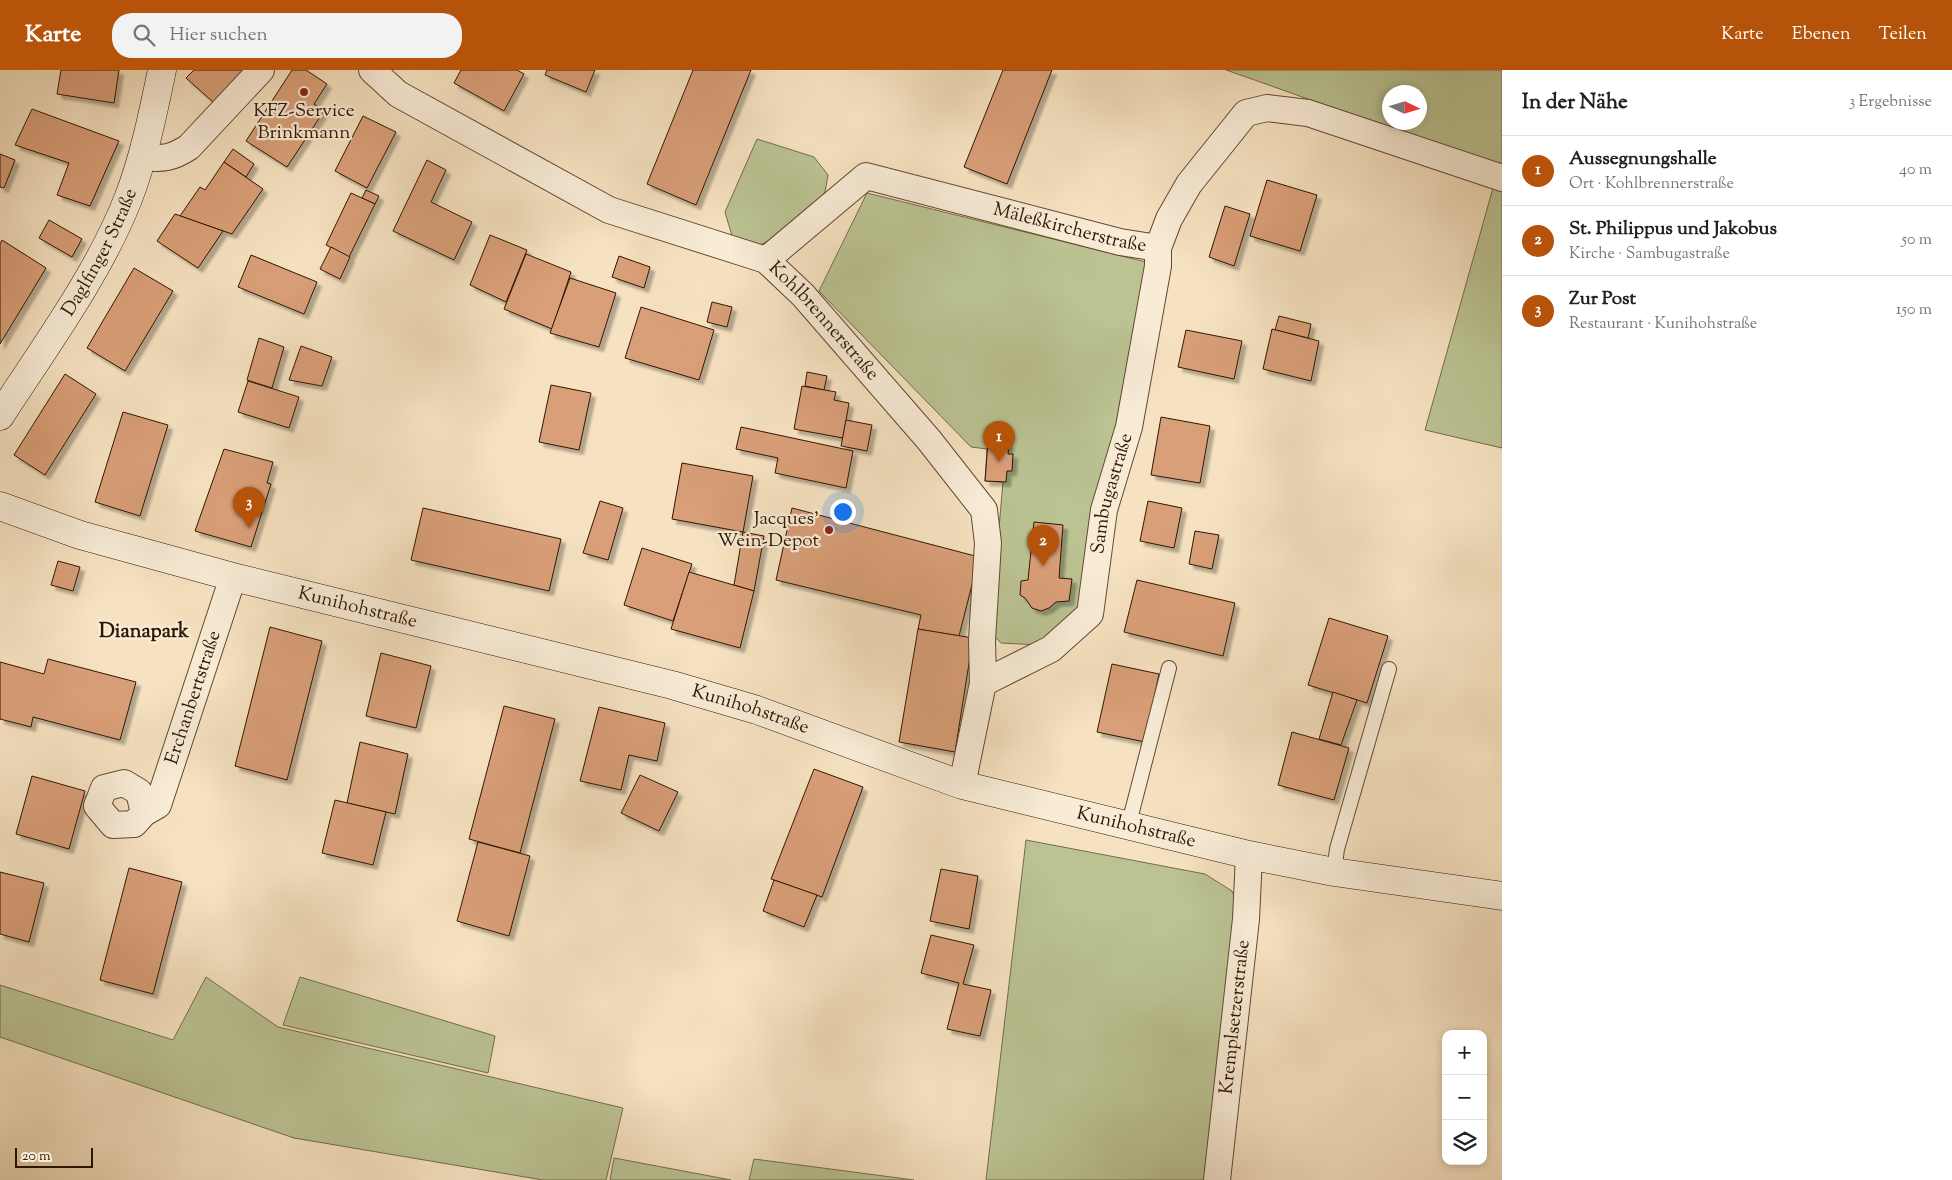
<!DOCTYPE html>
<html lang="de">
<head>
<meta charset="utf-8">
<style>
  :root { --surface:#fff; --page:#f2f2f2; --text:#202124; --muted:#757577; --line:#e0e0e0; --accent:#b45309 }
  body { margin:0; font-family:"Sorts Mill Goudy",serif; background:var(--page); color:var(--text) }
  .controls { position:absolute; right:15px; bottom:15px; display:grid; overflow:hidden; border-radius:10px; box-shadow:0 2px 8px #0003 }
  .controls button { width:45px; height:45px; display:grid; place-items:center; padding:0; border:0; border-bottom:1px solid var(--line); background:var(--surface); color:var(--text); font:25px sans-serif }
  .compass { position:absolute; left:1382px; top:15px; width:45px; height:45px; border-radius:50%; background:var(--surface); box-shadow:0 2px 8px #0003; rotate:94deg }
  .scale { position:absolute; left:15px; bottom:12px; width:78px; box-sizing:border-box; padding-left:5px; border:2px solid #2f1601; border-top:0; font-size:14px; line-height:18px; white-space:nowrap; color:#2f1601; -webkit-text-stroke:4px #f9ecd7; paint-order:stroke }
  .you { position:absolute; left:842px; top:441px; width:18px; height:18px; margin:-12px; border:4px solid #fff; border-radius:50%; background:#1a73e8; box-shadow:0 0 0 8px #1a73e833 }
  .badge { display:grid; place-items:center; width:32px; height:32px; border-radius:50%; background:var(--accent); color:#fff; font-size:16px; font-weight:700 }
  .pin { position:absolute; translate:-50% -41px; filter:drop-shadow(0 1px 2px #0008) }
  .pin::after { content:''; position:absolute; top:26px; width:18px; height:15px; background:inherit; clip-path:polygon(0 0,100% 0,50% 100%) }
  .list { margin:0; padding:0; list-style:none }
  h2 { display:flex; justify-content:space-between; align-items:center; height:65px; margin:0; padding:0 20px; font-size:21px }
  h2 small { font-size:16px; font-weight:400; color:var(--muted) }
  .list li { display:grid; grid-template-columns:32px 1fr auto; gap:15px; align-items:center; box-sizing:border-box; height:70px; padding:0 20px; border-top:1px solid var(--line) }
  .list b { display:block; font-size:19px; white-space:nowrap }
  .list p { margin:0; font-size:16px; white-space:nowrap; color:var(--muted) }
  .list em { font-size:16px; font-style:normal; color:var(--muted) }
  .icon { flex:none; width:28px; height:28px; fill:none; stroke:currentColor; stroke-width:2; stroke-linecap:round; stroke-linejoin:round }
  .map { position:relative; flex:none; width:1502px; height:1110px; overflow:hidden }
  header { display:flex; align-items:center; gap:30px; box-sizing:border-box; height:70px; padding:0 25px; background:var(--accent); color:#fff }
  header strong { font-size:24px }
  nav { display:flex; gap:28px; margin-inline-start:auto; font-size:18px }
  .search { width:350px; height:45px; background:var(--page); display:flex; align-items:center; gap:12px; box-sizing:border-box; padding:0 18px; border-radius:20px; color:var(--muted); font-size:19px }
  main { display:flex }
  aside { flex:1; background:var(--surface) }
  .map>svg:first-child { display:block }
  .green { fill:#bbc393; stroke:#756c4a; fill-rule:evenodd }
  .building { fill:#d99f78; stroke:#2f1601; filter:url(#shadow) }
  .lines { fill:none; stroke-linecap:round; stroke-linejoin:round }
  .lane-casing { stroke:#614931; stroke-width:16 }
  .street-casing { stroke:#614931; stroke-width:28 }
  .secondary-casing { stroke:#2f1601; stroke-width:29 }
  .lane { stroke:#f9ecd7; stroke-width:14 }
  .street { stroke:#f9ecd7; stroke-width:26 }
  .secondary { stroke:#f9ecd7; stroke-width:28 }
  .poi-dot { fill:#8f2418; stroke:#f9ecd7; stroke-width:2 }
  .labels { text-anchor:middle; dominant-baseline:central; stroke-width:4.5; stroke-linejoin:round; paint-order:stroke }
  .poi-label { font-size:19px; fill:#2f1601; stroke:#f9ecd7 }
  .street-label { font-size:19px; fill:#2f1601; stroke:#f9ecd7 }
  .neighbourhood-label { font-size:20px; font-weight:bold; fill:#2f1601; stroke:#f9ecd7 }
</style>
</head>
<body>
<header>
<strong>Karte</strong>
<div class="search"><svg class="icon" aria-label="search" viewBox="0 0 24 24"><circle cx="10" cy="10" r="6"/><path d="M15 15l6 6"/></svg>Hier suchen</div>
<nav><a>Karte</a><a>Ebenen</a><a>Teilen</a></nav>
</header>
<main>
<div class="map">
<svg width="1502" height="1110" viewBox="0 0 1502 1110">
  <defs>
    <filter id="shadow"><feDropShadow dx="4.5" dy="4.5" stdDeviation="1" flood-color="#0004"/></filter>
  </defs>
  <rect width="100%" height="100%" fill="#f6e2c1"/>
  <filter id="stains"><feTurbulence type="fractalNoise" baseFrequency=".004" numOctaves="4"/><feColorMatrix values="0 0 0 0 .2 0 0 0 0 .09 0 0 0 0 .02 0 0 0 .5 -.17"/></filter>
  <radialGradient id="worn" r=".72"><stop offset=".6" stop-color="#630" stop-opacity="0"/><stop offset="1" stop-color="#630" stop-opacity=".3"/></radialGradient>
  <!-- green -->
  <g class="green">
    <path d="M1226 0H1502V98L1249 8ZM1390 22H1420V52H1390Z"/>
    <polygon points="757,69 814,87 828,105 825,122 810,142 782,165 757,176 735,176 725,142"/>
    <polygon points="1493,118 1502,121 1502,378 1425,360"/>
    <polygon points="867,123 1146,192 1083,534 1039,575 1001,573 990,562 1003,412 985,411 987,379 971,377 819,221"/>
    <polygon points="1026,770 1205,804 1232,821 1241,843 1210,1110 986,1110"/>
    <polygon points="206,907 278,957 623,1038 606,1110 543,1110 294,1068 0,967 0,915 173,970"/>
    <polygon points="300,907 495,966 488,1003 283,955"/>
    <polygon points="614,1088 731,1110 610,1110"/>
    <polygon points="754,1089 914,1110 749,1110"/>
  </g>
  <!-- building -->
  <g class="building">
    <polygon points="61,0 119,0 114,33 57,24"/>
    <polygon points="194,0 244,0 213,32 186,8"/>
    <polygon points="292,0 306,0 327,14 314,34 324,41 287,97 246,71"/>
    <polygon points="461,0 517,0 524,4 504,41 454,13"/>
    <polygon points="547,0 595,0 586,22 545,5"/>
    <polygon points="693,0 751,0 696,135 647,114"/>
    <polygon points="1003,0 1052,0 1007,114 964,97"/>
    <polygon points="32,39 119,71 90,136 57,125 69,93 15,75"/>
    <polygon points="363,46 396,62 367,118 335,101"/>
    <polygon points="233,79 254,94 246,107 224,92"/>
    <polygon points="0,84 15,90 4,118 0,117"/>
    <polygon points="427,90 446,100 431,132 472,152 454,190 393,161"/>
    <polygon points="224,92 263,119 232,164 180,146 200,117 205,120"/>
    <polygon points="1267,110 1317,125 1300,181 1250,166"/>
    <polygon points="366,120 379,126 375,134 362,128"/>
    <polygon points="351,123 375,134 349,187 326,175"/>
    <polygon points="1225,136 1250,144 1234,196 1209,187"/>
    <polygon points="175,144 223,161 198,198 157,171"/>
    <polygon points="49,150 82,169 72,187 39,168"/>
    <polygon points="490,165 527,180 506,232 470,215"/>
    <polygon points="2,170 46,198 0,274 0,174"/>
    <polygon points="331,177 350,187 340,209 320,199"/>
    <polygon points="526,184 571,202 552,259 504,239"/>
    <polygon points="251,185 317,212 304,244 238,217"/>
    <polygon points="619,186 650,197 644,218 612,207"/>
    <polygon points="134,198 173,221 125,301 87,278"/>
    <polygon points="570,208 616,223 599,277 550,263"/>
    <polygon points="712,232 732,237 727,257 707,252"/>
    <polygon points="641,237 714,260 699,310 625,288"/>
    <polygon points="1279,246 1311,254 1308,268 1275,260"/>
    <polygon points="1272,259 1319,271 1311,311 1263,299"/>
    <polygon points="1186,260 1242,271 1234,309 1178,297"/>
    <polygon points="259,268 284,277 272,318 247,310"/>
    <polygon points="301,276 332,287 322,316 289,310"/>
    <polygon points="807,302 827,306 824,320 805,316"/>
    <polygon points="65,304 96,324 45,405 14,385"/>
    <polygon points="248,311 299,327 289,358 238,342"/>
    <polygon points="551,315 591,323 579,380 539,372"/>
    <polygon points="802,316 836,322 834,330 849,333 843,368 794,359"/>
    <polygon points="123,342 168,355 140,446 95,432"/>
    <polygon points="1161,347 1210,356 1200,413 1151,405"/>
    <polygon points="846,350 872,355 867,381 841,376"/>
    <polygon points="741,357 853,381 846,418 775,403 778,388 736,379"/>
    <polygon points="988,372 1009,373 1008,384 1013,384 1012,401 1007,401 1006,412 985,411"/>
    <polygon points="224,379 273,392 267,413 271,414 251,477 195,461"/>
    <polygon points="682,393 753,406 743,462 672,449"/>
    <polygon points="600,431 623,438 608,490 583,483"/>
    <polygon points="1148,431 1182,438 1174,478 1140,471"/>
    <polygon points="423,438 561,469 549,521 411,490"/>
    <polygon points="792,438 979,487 959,566 918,559 921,545 776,510"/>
    <polygon points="1034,452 1063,455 1059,508 1072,509 1069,531 1056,532 1049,538 1041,541 1032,538 1025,528 1020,525 1021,511 1028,510"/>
    <polygon points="1195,461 1219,465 1212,499 1189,494"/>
    <polygon points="743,462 764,466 754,521 734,515"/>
    <polygon points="642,478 692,494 673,551 624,535"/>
    <polygon points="58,491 80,497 73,521 51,515"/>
    <polygon points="689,502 754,521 740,578 671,559"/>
    <polygon points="1137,510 1235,533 1223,586 1124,562"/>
    <polygon points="1329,548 1388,566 1367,633 1308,615"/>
    <polygon points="270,557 322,571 287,710 235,696"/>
    <polygon points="918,559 973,568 955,682 899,672"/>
    <polygon points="381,583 431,596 416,658 366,646"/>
    <polygon points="48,589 136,612 120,670 33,647 31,657 0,649 0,592 44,604"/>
    <polygon points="1112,594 1159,604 1145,672 1097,662"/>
    <polygon points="1333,622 1357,630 1341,675 1319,669"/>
    <polygon points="504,636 555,649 520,783 469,769"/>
    <polygon points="599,637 665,653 657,691 629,685 621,720 580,711"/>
    <polygon points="1292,662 1349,678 1334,730 1278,715"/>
    <polygon points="360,672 408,684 395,744 347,733"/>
    <polygon points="814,699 863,717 822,827 771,809"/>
    <polygon points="640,705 678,722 659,761 621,743"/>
    <polygon points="32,706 85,721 69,779 16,764"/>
    <polygon points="335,730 386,742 373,795 322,783"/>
    <polygon points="478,772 530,786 509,866 457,851"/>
    <polygon points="129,798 182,812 153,924 100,910"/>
    <polygon points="941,799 978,806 969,859 930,851"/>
    <polygon points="0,802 44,813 29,872 0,864"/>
    <polygon points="774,810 817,825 804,857 763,841"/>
    <polygon points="931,865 974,875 963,914 991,920 980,966 947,959 959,913 921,903"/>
  </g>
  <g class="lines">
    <!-- lane casing -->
    <g class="lane-casing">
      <g id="lane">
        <polyline points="1128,757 1169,598"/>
        <polyline points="1334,802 1337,779 1389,599"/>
      </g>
    </g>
    <!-- street casing -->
    <g class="street-casing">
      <g id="street">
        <path id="s1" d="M372 0 398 24 609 140 766 190 803 225 929 370 984 440 988 473 982 570 983 613 962 715"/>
        <path d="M142 87C162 89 171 89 189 77L261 0"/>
        <path id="s2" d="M766 190 866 106 1120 172 1158 178 1169 149 1189 114 1246 43 1267 38 1308 43 1502 108"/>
        <path id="s3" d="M983 613 1051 579 1090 544 1104 440 1129 357 1158 196V178"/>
        <path id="s4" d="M144 743 139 722 124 713 104 718 97 736 113 755 134 754 144 743 158 735 233 507"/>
        <path id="s5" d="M1217 1110 1246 849 1249 785"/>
      </g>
    </g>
    <!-- secondary casing -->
    <g class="secondary-casing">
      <g id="secondary">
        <path id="s6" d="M0 346C44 278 98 205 128 129 144 88 153 43 162 0"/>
        <path id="s7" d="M0 436 80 465 233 507 672 615 757 640 962 715 1249 785 1334 802 1502 826"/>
      </g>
    </g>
    <!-- lane -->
    <use href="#lane" class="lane"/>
    <!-- street -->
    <use href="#street" class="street"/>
    <!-- secondary -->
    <use href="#secondary" class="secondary"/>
  </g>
  <!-- markers -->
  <g class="poi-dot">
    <circle cx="304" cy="22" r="5"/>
    <circle cx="829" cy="460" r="5"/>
  </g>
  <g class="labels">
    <!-- poi labels -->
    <g class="poi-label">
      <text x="304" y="41">KFZ-Service<tspan x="304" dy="22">Brinkmann</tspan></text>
      <text x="819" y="449" text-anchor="end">Jacques’<tspan x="819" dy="22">Wein-Depot</tspan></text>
    </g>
    <!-- street labels -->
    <g class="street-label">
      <text stroke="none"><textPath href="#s2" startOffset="341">Mäleßkircherstraße</textPath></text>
      <text stroke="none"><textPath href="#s6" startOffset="192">Daglfinger Straße</textPath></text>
      <text stroke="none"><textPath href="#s1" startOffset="525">Kohlbrennerstraße</textPath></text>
      <text stroke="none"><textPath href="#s3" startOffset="251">Sambugastraße</textPath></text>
      <text stroke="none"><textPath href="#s7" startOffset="372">Kunihohstraße</textPath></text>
      <text stroke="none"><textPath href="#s4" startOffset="269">Erchanbertstraße</textPath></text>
      <text stroke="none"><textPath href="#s7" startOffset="778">Kunihohstraße</textPath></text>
      <text stroke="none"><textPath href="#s7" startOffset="1182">Kunihohstraße</textPath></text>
      <text stroke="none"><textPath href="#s5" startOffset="164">Kremplsetzerstraße</textPath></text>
    </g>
    <!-- neighbourhood labels -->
    <g class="neighbourhood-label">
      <text x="144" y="562">Dianapark</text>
    </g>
  </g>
  <rect width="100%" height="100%" filter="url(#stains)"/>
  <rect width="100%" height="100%" fill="url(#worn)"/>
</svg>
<div class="controls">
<button>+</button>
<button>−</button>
<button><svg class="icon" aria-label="layers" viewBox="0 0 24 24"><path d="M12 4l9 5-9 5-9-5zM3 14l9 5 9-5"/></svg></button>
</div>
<svg class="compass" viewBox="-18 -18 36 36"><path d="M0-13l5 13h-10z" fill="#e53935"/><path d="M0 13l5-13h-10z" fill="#757577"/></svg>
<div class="scale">20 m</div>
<div class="you"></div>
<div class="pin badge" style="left:999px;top:392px">1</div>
<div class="pin badge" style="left:1043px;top:496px">2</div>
<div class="pin badge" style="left:249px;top:458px">3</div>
</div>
<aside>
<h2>In der Nähe<small>3 Ergebnisse</small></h2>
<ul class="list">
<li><span class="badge">1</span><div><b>Aussegnungshalle</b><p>Ort · Kohlbrennerstraße</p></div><em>40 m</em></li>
<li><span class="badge">2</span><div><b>St. Philippus und Jakobus</b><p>Kirche · Sambugastraße</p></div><em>50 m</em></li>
<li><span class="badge">3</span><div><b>Zur Post</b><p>Restaurant · Kunihohstraße</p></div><em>150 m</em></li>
</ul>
</aside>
</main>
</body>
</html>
